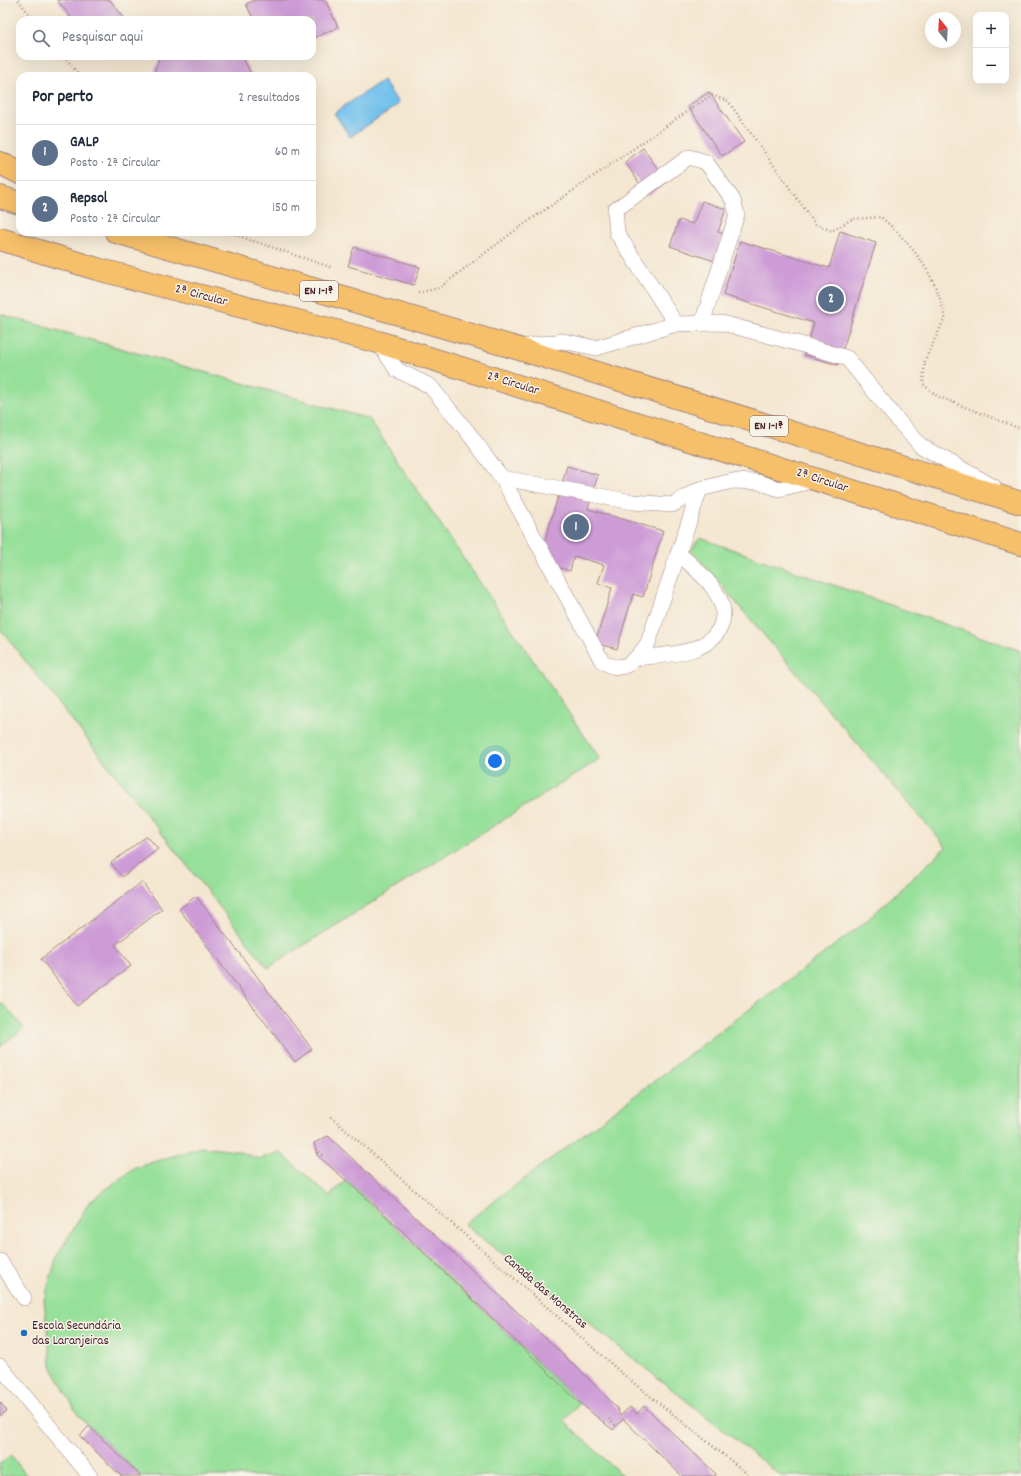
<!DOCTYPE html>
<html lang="pt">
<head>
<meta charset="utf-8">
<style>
  :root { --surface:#fff; --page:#f6f6f7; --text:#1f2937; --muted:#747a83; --line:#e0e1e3; --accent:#0f766e }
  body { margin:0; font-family:Dekko,sans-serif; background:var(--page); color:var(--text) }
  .controls { position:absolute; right:12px; top:12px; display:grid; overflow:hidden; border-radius:8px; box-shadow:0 4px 16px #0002 }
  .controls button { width:36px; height:36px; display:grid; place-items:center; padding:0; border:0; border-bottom:1px solid var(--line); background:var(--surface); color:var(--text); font:20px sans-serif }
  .compass { position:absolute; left:925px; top:12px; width:36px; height:36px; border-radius:50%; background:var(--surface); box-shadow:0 4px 16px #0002; rotate:342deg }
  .you { position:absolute; left:495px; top:761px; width:14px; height:14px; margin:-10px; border:3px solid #fff; border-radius:50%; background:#1a73e8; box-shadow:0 0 0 6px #1a73e833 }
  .badge { display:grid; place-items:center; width:26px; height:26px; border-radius:50%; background:var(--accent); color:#fff; font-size:13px; font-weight:700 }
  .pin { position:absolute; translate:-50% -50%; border:2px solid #fff; box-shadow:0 1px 4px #0006 }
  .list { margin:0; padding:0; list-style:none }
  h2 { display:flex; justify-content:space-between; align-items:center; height:52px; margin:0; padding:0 16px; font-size:17px }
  h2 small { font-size:13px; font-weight:400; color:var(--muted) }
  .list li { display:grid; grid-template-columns:26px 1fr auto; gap:12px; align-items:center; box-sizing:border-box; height:56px; padding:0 16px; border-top:1px solid var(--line) }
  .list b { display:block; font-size:15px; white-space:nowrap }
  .list p { margin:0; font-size:13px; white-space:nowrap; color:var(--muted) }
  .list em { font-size:13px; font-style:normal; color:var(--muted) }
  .icon { flex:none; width:22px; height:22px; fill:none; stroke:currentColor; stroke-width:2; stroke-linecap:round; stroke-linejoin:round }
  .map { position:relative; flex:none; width:1021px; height:1476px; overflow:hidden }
  .search { position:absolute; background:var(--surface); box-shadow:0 4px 16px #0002; left:16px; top:16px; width:300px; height:44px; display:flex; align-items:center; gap:10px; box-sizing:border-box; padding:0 14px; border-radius:12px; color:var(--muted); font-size:15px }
  .panel { position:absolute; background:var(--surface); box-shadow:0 4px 16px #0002; left:16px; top:72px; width:300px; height:164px; border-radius:12px }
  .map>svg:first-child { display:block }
  .green { fill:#97e09a; stroke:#708062 }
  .water { fill:#73c1ed; stroke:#5e708c }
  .building { fill:#cd9cd7 }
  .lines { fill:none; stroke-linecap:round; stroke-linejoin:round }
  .service-casing { stroke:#9f837e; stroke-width:16 }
  .trunk-casing { stroke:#9f837e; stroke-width:24 }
  .path { stroke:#9f837e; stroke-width:2.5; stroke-dasharray:1 3; stroke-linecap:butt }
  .service { stroke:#fff; stroke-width:15 }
  .trunk { stroke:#f6c06b; stroke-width:22 }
  .poi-dot { fill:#1f6fb2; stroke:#f7f3e8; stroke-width:1.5 }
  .labels { text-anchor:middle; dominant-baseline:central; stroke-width:3; stroke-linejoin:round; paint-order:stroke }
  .shield { fill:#f7f3e8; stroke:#7e5f64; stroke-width:1 }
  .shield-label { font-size:12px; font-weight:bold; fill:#4a1f2b }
  .street-label { font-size:13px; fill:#4a1f2b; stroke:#f7f3e8 }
  .poi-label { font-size:13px; fill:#4a1f2b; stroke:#f7f3e8; text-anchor:start }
</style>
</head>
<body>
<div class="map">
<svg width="1021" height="1476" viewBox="0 0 1021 1476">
  <rect width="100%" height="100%" fill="#f7f3e8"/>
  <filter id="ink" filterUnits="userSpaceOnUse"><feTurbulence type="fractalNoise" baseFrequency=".025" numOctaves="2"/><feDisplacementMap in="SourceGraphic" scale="8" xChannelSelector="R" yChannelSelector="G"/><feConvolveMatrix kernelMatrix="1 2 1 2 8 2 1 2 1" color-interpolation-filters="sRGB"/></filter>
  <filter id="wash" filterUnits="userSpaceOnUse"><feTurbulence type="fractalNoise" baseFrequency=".012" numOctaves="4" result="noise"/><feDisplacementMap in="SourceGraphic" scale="16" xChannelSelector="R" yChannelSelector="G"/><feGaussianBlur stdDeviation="0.9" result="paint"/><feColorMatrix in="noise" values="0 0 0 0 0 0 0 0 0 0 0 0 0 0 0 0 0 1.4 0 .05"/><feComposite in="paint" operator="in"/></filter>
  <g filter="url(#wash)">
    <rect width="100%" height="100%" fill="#f4e7d1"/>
    <!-- green -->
    <g class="green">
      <polygon points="0,314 369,419 600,759 268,968 0,629"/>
      <polygon points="700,538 1021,651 1021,1476 781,1476 464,1224 863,924 946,847 691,550"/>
      <polygon points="2,1003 24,1028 0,1047 0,1007"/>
      <polygon points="201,1147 237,1151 259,1159 280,1152 329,1196 346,1180 580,1403 564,1421 623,1476 141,1476 78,1415 51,1366 44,1300 57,1256 90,1201 135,1168"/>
      <polygon points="11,1455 27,1476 0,1476 0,1463"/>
    </g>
    <!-- water -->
    <polygon class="water" points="383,80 399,104 350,137 334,113"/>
    <g id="blocks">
      <!-- building -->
      <g class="building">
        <polygon points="57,0 110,0 126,20 73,20"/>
        <polygon points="255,0 325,0 338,27 312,39 312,20 254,20 246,4"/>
        <polygon points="160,56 242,56 252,76 153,76"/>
        <polygon points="709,92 744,142 722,156 688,106"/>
        <polygon points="643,148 667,182 648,196 625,162"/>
        <polygon points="702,201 726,209 718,232 724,234 714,261 670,246 679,220 693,224"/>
        <polygon points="840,231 876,243 838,365 804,355 814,323 723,295 740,241 829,268"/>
        <polygon points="354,247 420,267 414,285 348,266"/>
        <polygon points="567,466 598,475 588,509 663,531 643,597 633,594 617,649 595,643 612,588 598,583 604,565 574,556 570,571 539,561"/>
        <polygon points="147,836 158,849 122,877 111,863"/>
        <polygon points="142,882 162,909 115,945 131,966 77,1006 41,959"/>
        <polygon points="196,896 312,1049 295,1062 179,909"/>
        <polygon points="328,1136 588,1378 617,1408 620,1416 630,1407 637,1414 644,1406 716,1474 715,1476 682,1476 623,1419 613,1430 580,1403 379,1209 317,1155 314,1143"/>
        <polygon points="0,1402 7,1411 0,1416"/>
        <polygon points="89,1426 141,1476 121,1476 80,1436"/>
      </g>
    </g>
  </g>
  <g filter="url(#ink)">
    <use href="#blocks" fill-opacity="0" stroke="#9f837e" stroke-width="1"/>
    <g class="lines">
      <!-- service casing -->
      <g class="service-casing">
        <g id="service">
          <polyline points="676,324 617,233 615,210 689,157 706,162 733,200 737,214 702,323"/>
          <polyline points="378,342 397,370 430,386 467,431 502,478 633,502 672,505 700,489 733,481 758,482 779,489 815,480"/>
          <polyline points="521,347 563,341 596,348 676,324 722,323 800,344 847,358 895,417 921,446 994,487"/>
          <path d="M502 478 602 661C624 676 636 660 648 643L700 489"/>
          <path d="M637 658C665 654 709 656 721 625 726 612 721 599 713 588 704 575 690 564 678 553"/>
          <polyline points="0,1261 24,1298"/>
          <polyline points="0,1366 90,1476"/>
        </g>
      </g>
      <!-- trunk casing -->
      <g class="trunk-casing">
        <g id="trunk">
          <polyline points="0,163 20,173"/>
          <polyline points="0,197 20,203"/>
          <polyline points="116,232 516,348 1021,503"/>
          <polyline points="0,239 97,269 378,342 1021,544"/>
        </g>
      </g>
      <!-- path -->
      <g class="path">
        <polyline points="18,0 34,20"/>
        <polyline points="64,56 80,76"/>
        <polyline points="227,232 333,268"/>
        <path d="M418 293 439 288 513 232 711 95 728 101 816 225 832 231 852 219 881 217C903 236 927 263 937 291 941 300 943 309 945 318L925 360 923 384 937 396 1021 429"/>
        <polyline points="331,1117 625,1376 750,1476"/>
        <polyline points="316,1149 323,1156"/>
        <polyline points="609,1419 616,1426"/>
      </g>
      <!-- service -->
      <use href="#service" class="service"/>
      <!-- trunk -->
      <use href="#trunk" class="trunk"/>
    </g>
  </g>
  <!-- markers -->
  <circle class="poi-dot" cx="24" cy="1333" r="4"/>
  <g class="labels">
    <!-- shield labels -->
    <g class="shield">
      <rect x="300" y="281" width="38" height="20" rx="3"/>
      <rect x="750" y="416" width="38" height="20" rx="3"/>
    </g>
    <g class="shield-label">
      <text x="319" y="291">EN 1-1ª</text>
      <text x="769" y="426">EN 1-1ª</text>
    </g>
    <!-- street labels -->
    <g class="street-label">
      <text transform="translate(201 296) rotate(15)">2ª Circular</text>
      <text transform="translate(513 384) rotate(17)">2ª Circular</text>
      <text transform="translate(822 481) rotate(18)">2ª Circular</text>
      <text transform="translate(545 1292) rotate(41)">Canada das Monstras</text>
    </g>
    <!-- poi labels -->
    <g class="poi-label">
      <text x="32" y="1326">Escola Secundária<tspan x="32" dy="15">das Laranjeiras</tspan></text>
    </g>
  </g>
</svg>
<div class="controls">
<button>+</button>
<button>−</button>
</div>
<svg class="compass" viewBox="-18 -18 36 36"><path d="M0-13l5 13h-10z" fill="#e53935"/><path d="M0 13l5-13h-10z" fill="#747a83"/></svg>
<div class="you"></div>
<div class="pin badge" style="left:576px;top:527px;background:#5c6f8a">1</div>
<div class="pin badge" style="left:831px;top:299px;background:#5c6f8a">2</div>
<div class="search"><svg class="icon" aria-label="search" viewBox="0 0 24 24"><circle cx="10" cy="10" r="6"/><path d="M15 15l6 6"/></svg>Pesquisar aqui</div>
<section class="panel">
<h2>Por perto<small>2 resultados</small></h2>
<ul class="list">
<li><span class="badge" style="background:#5c6f8a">1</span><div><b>GALP</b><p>Posto · 2ª Circular</p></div><em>60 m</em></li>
<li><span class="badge" style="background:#5c6f8a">2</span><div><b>Repsol</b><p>Posto · 2ª Circular</p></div><em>150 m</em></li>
</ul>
</section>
</div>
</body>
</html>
